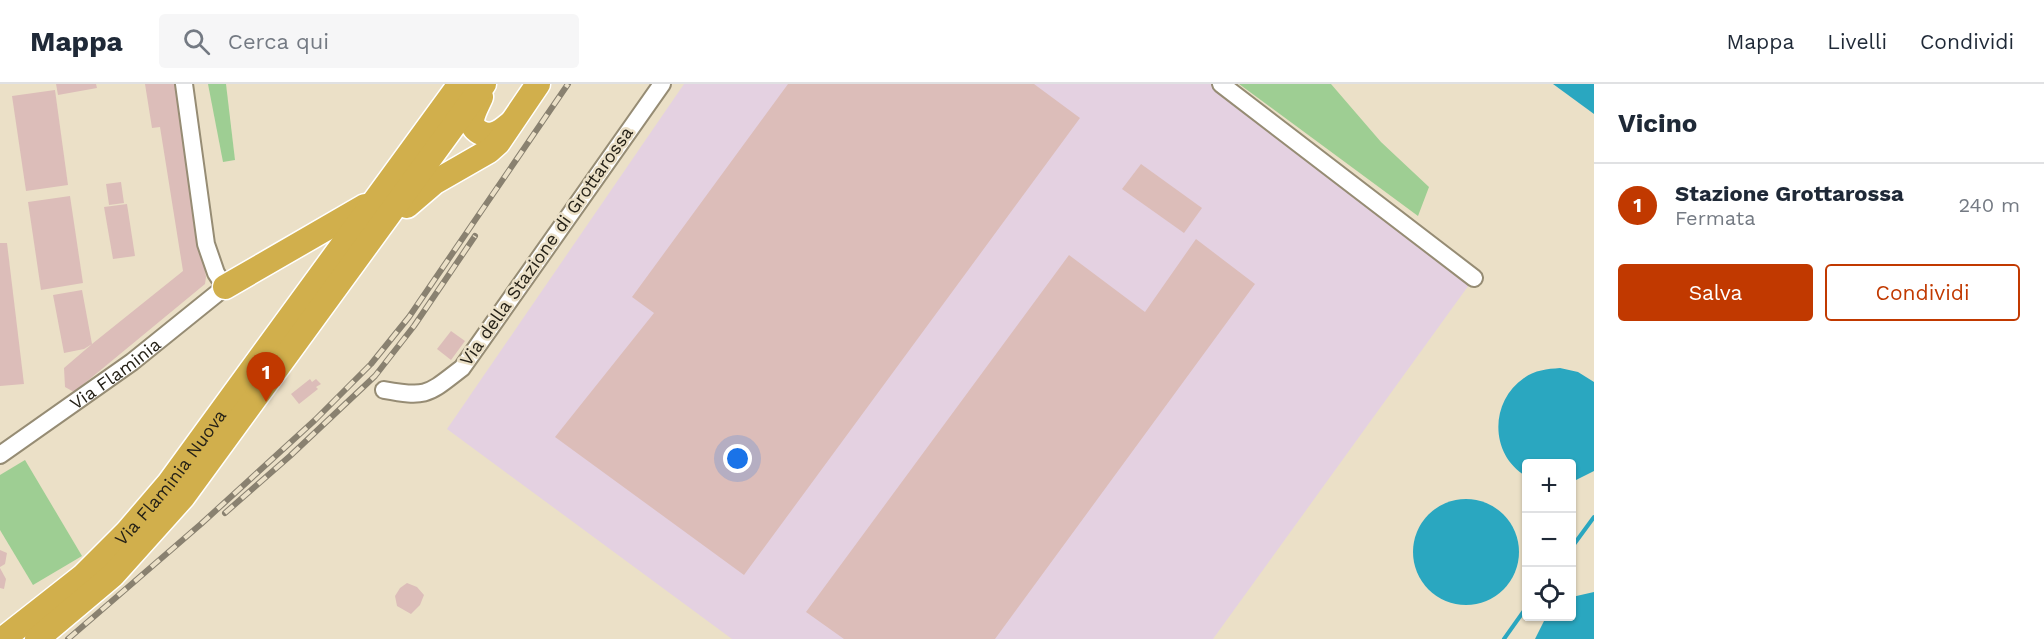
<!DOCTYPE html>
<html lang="it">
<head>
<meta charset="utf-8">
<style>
  :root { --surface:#fff; --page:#f6f6f7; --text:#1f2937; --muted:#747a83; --line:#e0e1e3; --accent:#c13900 }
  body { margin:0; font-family:"Work Sans",sans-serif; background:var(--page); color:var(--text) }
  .controls { position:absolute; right:18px; bottom:18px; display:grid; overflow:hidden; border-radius:6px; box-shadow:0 2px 4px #0004 }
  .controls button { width:54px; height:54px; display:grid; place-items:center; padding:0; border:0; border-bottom:2px solid var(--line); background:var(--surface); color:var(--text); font:30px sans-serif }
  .you { position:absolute; left:738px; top:375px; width:21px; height:21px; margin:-15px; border:4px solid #fff; border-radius:50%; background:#1a73e8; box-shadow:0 0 0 9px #1a73e833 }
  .badge { display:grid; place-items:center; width:39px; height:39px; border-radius:50%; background:var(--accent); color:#fff; font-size:20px; font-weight:700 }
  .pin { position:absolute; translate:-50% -50px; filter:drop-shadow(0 2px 3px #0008) }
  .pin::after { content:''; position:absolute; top:32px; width:21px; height:18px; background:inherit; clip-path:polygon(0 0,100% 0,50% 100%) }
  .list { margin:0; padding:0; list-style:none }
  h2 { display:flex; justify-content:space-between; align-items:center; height:78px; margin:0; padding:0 24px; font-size:26px }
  h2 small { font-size:20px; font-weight:400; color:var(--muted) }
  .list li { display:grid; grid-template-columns:39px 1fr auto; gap:18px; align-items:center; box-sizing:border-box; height:84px; padding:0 24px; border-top:2px solid var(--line) }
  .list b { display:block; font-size:22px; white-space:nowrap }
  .list p { margin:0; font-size:20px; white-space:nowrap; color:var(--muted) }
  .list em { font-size:20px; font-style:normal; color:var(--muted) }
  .actions { display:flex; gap:12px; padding:18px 24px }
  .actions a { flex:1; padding:14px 0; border:2px solid var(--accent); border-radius:6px; text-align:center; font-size:21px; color:var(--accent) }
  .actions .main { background:var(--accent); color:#fff }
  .icon { flex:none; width:33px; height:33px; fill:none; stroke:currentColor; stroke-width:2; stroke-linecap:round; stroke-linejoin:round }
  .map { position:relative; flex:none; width:1594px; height:555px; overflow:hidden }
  header { display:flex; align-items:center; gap:36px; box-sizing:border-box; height:84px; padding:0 30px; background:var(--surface); border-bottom:2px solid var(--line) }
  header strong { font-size:28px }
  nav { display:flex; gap:33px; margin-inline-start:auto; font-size:21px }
  .search { width:420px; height:54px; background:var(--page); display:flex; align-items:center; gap:15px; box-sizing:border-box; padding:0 21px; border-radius:6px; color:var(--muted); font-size:22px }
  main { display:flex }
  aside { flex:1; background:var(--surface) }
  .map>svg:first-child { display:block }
  .industrial { fill:#e4d1e1 }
  .green { fill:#9ece93 }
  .water { fill:#2aa7c0 }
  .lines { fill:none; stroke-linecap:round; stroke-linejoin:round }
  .stream { stroke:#2aa7c0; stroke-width:4 }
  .building { fill:#dcbdb9 }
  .minor-casing { stroke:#968c74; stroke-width:20 }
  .highway-casing { stroke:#fff; stroke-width:27 }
  .minor { stroke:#fff; stroke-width:16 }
  .highway { stroke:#d1af4c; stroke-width:24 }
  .rail-casing { stroke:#898170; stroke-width:6 }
  .rail { stroke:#ebe0c7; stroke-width:4; stroke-dasharray:11; stroke-linecap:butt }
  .labels { text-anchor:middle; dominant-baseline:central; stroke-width:5; stroke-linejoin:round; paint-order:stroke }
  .street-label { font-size:18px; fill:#252117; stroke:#ebe0c7 }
</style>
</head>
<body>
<header>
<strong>Mappa</strong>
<div class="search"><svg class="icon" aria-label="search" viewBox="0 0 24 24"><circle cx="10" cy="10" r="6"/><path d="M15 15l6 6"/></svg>Cerca qui</div>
<nav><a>Mappa</a><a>Livelli</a><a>Condividi</a></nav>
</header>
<main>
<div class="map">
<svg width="1594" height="555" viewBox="0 0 1594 555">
  <rect width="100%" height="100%" fill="#ebe0c7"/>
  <!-- industrial -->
  <polygon class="industrial" points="684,0 1218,0 1474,194 1213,555 732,555 447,345"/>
  <!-- green -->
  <g class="green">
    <polygon points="208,0 226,0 235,76 223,78"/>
    <polygon points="1239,0 1331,0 1381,58 1429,103 1418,132"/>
    <polygon points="25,376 82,472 33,501 0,446 0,391"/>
  </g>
  <!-- water -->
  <g class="water">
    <polygon points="1553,0 1594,0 1594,30"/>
    <path d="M1560 284 1578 288 1594 298V387L1572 398V380H1526V392C1490 371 1489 318 1524 294 1535 286 1547 285 1560 284Z"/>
    <circle cx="1466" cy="468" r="53"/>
    <polygon points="1594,508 1594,555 1535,555 1546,533 1572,532 1572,513"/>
  </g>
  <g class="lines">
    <!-- stream -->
    <g class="stream">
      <polyline points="1572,463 1594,433"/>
      <polyline points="1504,555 1526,524"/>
    </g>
  </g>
  <!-- building -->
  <g class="building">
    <polygon points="56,0 96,0 97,4 58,11"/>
    <polygon points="145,0 176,0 206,193 205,200 74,308 65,303 64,284 92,260 84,265 64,269 53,211 82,206 92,260 183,187 160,43 152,44"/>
    <polygon points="788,0 1034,0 1080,34 744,491 555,353 654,229 632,213"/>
    <polygon points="55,6 68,101 26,107 12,12"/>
    <polygon points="1141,80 1202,124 1184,149 1122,105"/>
    <polygon points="121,98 124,119 109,121 106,100"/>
    <polygon points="70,112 83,199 41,206 28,118"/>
    <polygon points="127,120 135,172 113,175 104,123"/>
    <polygon points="1196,155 1255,200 995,555 844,555 806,528 1069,171 1145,228"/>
    <polygon points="0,159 7,159 24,300 0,302"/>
    <polygon points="451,247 465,257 451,276 437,265"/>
    <polygon points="310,295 312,298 316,295 321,300 316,303 318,305 299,320 291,310"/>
    <polygon points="0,466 7,469 5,480 0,483"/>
    <polygon points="0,484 6,495 4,505 0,504"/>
    <polygon points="407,499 417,503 424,511 420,521 411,530 397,522 395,512 400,504"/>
  </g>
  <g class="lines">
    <!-- minor casing -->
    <g class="minor-casing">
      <g id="minor">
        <polyline points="1221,0 1474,194"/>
        <path d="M384 306C428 314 428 310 462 284L662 0"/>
        <path id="s1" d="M0 371 132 278 225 203 216 189 206 160 184 0"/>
      </g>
    </g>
    <!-- highway casing -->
    <g class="highway-casing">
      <g id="highway">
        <path d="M481 13C478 20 473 28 472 36 472 47 485 53 494 50 501 48 506 43 511 39"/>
        <polyline points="407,122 435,98 489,67 498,59 538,0"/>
        <polyline points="225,203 365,122"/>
        <path id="s2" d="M3 555 83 492 127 448 169 399 460 0"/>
        <polyline points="37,555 113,491 183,413 484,0"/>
      </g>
    </g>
    <!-- minor -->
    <use href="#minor" class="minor"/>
    <!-- highway -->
    <use href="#highway" class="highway"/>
    <!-- rail casing -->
    <g class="rail-casing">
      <g id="rail">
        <polyline points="225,429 290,372 375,292 414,242 475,152"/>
        <polyline points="68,555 201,440 315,336 371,280 409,233 568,0"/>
      </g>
    </g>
    <!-- rail -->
    <use href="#rail" class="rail"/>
  </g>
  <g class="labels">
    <!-- street labels -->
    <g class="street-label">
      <text transform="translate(546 162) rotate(-55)">Via della Stazione di Grottarossa</text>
      <text stroke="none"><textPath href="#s1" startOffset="141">Via Flaminia</textPath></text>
      <text stroke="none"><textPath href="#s2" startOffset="234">Via Flaminia Nuova</textPath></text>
    </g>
  </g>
</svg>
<div class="controls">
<button>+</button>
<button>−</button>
<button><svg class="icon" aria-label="locate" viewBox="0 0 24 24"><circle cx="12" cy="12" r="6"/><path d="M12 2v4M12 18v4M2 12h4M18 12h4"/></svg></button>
</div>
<div class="you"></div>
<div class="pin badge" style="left:266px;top:318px">1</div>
</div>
<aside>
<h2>Vicino<small></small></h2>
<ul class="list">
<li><span class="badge">1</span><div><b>Stazione Grottarossa</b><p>Fermata</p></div><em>240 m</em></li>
</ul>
<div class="actions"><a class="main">Salva</a><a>Condividi</a></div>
</aside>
</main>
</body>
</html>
